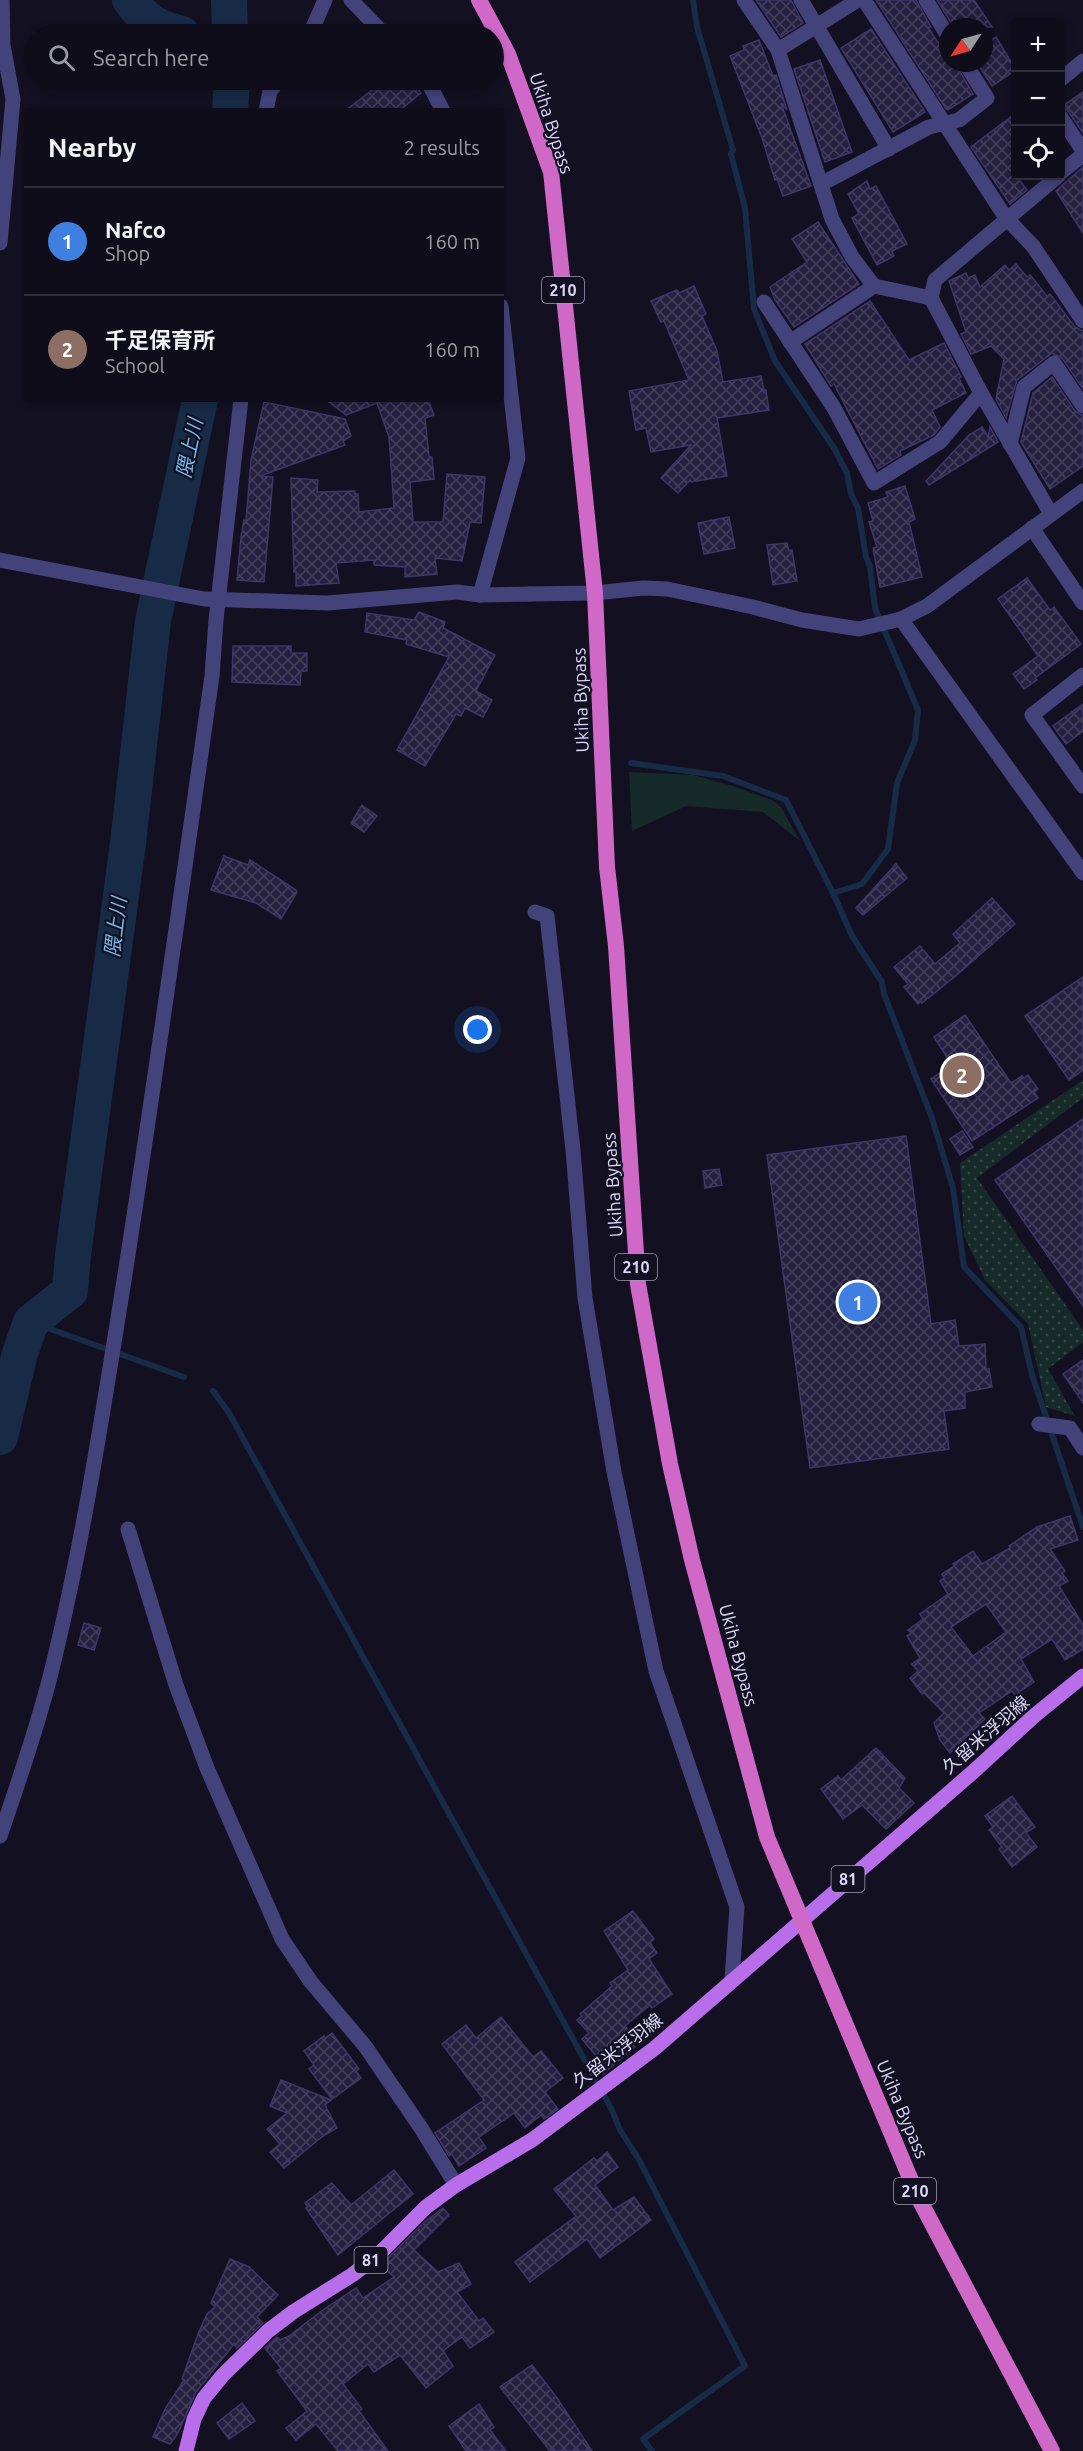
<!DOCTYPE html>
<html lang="en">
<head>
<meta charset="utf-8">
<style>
  :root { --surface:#0e0d19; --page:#171622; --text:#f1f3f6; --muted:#9b9ca2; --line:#2e2d38; --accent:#ea580c }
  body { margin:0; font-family:Ubuntu,"Noto Sans JP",sans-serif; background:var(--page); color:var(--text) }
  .controls { position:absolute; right:18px; top:18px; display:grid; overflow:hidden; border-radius:6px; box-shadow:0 3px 9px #0003 }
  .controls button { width:54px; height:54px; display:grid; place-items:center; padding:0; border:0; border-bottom:2px solid var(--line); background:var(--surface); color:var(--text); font:30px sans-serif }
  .compass { position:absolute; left:939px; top:18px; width:54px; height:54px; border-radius:50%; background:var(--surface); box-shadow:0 3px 9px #0003; rotate:234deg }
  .you { position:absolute; left:478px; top:1030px; width:21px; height:21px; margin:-15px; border:4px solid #fff; border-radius:50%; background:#1a73e8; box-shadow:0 0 0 9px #1a73e833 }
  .badge { display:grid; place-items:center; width:39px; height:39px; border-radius:50%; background:var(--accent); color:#fff; font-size:20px; font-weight:700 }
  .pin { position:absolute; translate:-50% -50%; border:3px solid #fff; box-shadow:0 2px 6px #0006 }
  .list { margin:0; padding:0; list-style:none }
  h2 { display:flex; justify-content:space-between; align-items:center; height:78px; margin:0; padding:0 24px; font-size:26px }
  h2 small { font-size:20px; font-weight:400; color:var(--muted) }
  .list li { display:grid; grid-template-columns:39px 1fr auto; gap:18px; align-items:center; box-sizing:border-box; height:108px; padding:0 24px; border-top:2px solid var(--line) }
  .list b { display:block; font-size:22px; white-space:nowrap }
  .list p { margin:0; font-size:20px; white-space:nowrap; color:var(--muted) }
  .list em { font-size:20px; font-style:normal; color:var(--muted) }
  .icon { flex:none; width:33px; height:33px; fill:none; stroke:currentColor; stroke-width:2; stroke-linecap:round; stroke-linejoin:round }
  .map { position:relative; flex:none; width:1083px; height:2451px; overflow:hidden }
  .search { position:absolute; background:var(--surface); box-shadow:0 3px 9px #0003; left:24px; top:24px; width:480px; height:66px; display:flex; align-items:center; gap:15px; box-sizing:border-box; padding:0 21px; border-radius:33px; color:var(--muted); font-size:22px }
  .panel { position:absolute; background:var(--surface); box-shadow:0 3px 9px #0003; left:24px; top:108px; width:480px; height:294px; border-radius:6px }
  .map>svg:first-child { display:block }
  .grass { fill:#152a29 }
  .park { fill:url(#park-dots) }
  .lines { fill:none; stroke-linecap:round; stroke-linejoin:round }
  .stream { stroke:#172a46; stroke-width:6 }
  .river { stroke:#172a46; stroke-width:36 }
  .building { fill:url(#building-cross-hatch); stroke:#3e3569; stroke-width:1.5; fill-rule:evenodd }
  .minor { stroke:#43427a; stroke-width:15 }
  .tertiary { stroke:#43427a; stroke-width:15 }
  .primary { stroke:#b86dea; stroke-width:15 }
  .trunk { stroke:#d068c8; stroke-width:16 }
  .labels { text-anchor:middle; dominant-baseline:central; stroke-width:4.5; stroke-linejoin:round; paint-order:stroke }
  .shield { fill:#131121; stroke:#9e9cb8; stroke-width:1.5 }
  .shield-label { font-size:16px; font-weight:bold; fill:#dad7f9 }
  .street-label { font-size:18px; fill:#dad7f9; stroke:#131121 }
  .water-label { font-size:20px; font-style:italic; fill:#73b7eb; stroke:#131121 }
</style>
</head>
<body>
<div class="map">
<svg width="1083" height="2451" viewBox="0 0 1083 2451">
  <defs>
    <pattern id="park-dots" width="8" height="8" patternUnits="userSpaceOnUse" patternTransform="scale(1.5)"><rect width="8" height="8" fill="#152a29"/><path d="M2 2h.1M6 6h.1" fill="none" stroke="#364849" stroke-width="1.8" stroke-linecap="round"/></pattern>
    <pattern id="building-cross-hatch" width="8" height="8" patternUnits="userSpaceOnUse" patternTransform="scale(1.5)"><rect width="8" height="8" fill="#252040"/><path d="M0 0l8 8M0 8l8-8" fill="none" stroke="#44405c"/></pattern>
  </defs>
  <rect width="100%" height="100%" fill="#131121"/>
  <!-- grass -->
  <polygon class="grass" points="629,772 693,775 733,786 772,800 781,807 800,841 763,812 686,806 632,831"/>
  <!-- park -->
  <polygon class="park" points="1083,1080 1083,1098 977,1178 1083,1330 1083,1342 1048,1369 1075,1416 1046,1407 1028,1324 985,1280 964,1236 960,1163"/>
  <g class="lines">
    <!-- stream -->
    <g class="stream">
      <polyline points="693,0 697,27 733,150 731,154 745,208 754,309 775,361 834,448 847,473 851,494 858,508 866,557 870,566 875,608 918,710 915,740 897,783 888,849 862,884 833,893 852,936 882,982 884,994 932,1118 953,1188 964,1267 1021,1327 1032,1375 1083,1527"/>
      <polyline points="631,763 723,776 786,800 833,893"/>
      <polyline points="31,1322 184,1377"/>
      <polyline points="213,1391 229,1413 612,2110 620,2130 638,2158 745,2366 643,2439 652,2451"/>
    </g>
    <!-- river -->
    <g class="river">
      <path d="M130 0C146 22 156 27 182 34"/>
      <polyline points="229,0 230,34"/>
      <polyline points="230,111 232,80"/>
      <polyline points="0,1437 20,1353 31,1322 70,1291 73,1255 128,843 153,621 200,399"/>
    </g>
  </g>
  <!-- building -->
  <g class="building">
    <polygon points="756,0 791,0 803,23 781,37"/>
    <polygon points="876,0 916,0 931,27 928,27 948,58 948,63 955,63 973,94 948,110 946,109"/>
    <polygon points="937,0 974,0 992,27 954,27"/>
    <polygon points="871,29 925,112 893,132 841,48"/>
    <polygon points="996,37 1016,70 992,86 977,63 984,63 984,45"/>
    <polygon points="759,40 773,76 776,75 787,110 781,103 811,186 783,196 777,179 775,180 762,138 730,56 744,50 743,46"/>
    <polygon points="820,60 852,152 825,162 794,69"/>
    <polygon points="377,80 410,80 421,93 399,111 345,111 372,90 368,86"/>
    <polygon points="1083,92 1083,133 1068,111 1061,107"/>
    <polygon points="1016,113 1016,176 1027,190 1010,204 971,147"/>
    <polygon points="1083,167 1083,233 1056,191"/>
    <polygon points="867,181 870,189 876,186 907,244 892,251 894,256 877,265 852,218 859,214 848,194"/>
    <polygon points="818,222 859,284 794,327 775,300 770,287 807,262 792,239"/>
    <polygon points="1016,264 1027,277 1030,275 1047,296 1050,294 1075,327 1083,331 1083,389 1062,358 1052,353 1017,380 1006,418 996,399 1004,359 991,346 971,354 961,334 966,332 949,281 966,273 968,278 975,275 980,287 1005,265 1009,270"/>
    <polygon points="694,286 706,314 702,316 717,351 723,382 761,376 764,390 766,390 769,410 717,418 727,476 691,482 690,480 678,493 661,478 691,445 651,452 646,428 636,430 629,391 689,380 664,321 661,322 651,301 677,290 679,293"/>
    <polygon points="870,301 909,360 944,343 961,377 959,378 966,393 932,410 940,427 934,435 900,451 901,455 878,469 834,384 831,386 805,344"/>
    <polygon points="1052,377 1075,411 1083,416 1083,466 1050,489 1021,442 1033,393"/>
    <polygon points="325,399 428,399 434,415 425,418 429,457 432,457 434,479 410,482 413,522 443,522 447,474 485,477 481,523 470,522 462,561 435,558 437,574 405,577 405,567 374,565 374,560 336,563 339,583 296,586 296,572 294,572 291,478 318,480 317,492 355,491 355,494 358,494 359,512 394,508 389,437 377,403 346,415"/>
    <polygon points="264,402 345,419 351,436 343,441 345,445 260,476 273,477 264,582 237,580 241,537 244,520 246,521 251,460"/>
    <polygon points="982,427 988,437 990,427 998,442 929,485 926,481 969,435"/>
    <polygon points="905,486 915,519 909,522 922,577 880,587 873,548 877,547 869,522 873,521 868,503 888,497 886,492"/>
    <polygon points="729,517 735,548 704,554 698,523"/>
    <polygon points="787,543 789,551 792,550 797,581 773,585 767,545"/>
    <polygon points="1027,578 1050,610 1054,607 1081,644 1035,678 1037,680 1024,689 1013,674 1038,656 998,599"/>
    <polygon points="419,612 445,622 443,628 495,655 476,691 492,700 483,717 465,708 461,716 456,714 425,766 397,750 449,657 406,644 407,640 365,632 367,613 414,620"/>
    <polygon points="233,646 291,646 291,653 307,653 307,671 301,671 300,685 232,682"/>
    <polygon points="1083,704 1083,731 1066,744 1053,726"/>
    <polygon points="362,805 377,816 364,832 351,823"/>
    <polygon points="224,856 248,865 250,860 296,890 297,892 281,919 256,903 211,890"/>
    <polygon points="896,864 907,878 863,915 856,908"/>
    <polygon points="992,898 1015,924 958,974 922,1003 921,1001 918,1004 904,987 908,984 894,967 920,946 935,964 960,943 953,934"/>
    <polygon points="1083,977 1083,1070 1069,1080 1025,1016"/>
    <polygon points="965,1015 1011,1083 1022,1076 1024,1078 1028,1075 1038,1089 1034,1092 1038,1098 972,1141 931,1079 952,1065 934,1037"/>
    <polygon points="1083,1119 1083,1306 995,1180"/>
    <polygon points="962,1131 973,1147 960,1155 950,1139"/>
    <polygon points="906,1136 931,1324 955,1320 959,1346 985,1344 986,1369 989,1369 992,1387 965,1392 965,1408 944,1411 949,1449 810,1468 767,1155"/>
    <polygon points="719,1169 722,1185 705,1188 703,1171"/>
    <polygon points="1083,1360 1083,1403 1063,1374"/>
    <path d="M1070 1516 1078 1540 1050 1549 1065 1571 1062 1573 1068 1581 1059 1586 1083 1625V1649L1065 1660 1052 1639 1021 1659 1034 1682 1015 1695 1012 1691 979 1713 985 1719 950 1753 940 1740 934 1723 944 1713 924 1693 922 1694 910 1678 918 1671 912 1664 920 1658 907 1636 911 1633 908 1630 923 1619 920 1614 948 1594 940 1581 944 1578 942 1574 954 1566 953 1564 973 1551 982 1564 1010 1548 1009 1546 1037 1527ZM986 1604 1006 1632 973 1656 951 1627Z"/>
    <polygon points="84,1623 101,1628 94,1650 78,1645"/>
    <polygon points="876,1748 905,1778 899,1788 914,1803 886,1829 862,1805 843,1819 821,1789 838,1776 841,1780"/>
    <polygon points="1012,1796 1035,1827 1026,1833 1037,1847 1012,1867 999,1849 1002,1847 989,1830 993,1827 985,1816"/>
    <polygon points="633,1911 654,1939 650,1943 657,1953 649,1959 672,1994 652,2008 650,2005 625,2026 630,2032 625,2036 635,2047 603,2074 593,2061 597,2057 582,2039 589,2033 577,2020 582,2016 580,2014 612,1986 610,1983 628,1970 604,1931"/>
    <polygon points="501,2017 533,2057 541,2051 563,2078 545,2092 558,2109 544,2119 541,2115 525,2128 514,2113 479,2137 486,2148 459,2166 452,2154 449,2156 435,2133 484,2100 442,2044 466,2025 476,2038"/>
    <polygon points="332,2033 359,2069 356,2071 361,2078 332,2099 309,2069 314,2065 304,2051 324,2036 325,2038"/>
    <polygon points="281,2080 331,2100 325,2105 337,2128 323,2136 284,2168 270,2152 280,2144 267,2129 287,2113 270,2106"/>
    <polygon points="607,2152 618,2167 595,2185 613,2210 634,2197 651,2220 600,2258 587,2239 530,2282 515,2262 576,2216 554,2189 594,2158 597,2161"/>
    <polygon points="394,2170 413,2194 338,2255 306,2208 308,2207 305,2203 332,2183 351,2205"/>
    <polygon points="443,2208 449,2215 414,2250 438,2272 459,2263 471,2284 457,2292 479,2321 483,2318 494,2332 470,2348 462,2337 443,2351 453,2366 426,2388 400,2355 374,2372 368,2364 343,2384 362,2409 359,2411 388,2451 338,2451 316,2424 296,2440 286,2428 307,2411 277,2371 281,2368 265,2348 277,2337 280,2340 289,2336 320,2312 356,2288 363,2298 394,2277 381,2265 427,2220"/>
    <polygon points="230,2259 249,2267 278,2295 257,2317 263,2323 237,2348 234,2344 196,2392 178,2433 170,2444 153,2437 165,2409 184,2380 182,2379 198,2334 207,2314 215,2307 211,2303"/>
    <polygon points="532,2365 557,2398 592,2451 550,2451 500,2387"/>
    <polygon points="242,2403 255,2421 229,2439 217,2423"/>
    <polygon points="479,2404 494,2427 490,2430 506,2451 466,2451 449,2426"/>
  </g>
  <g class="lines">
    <!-- minor -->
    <g class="minor">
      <polyline points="351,0 384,34"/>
      <polyline points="744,0 778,50 832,219 852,257 874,286"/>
      <polyline points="801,0 889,149"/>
      <polyline points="864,0 1006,218 1033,246 1083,321"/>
      <polyline points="926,0 948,36"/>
      <polyline points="310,34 325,0"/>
      <polyline points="778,50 858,0"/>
      <polyline points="427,80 443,111"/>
      <polyline points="1060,80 1083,61"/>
      <polyline points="266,111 270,91 279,80"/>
      <polyline points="1060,116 1083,151"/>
      <polyline points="1060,173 1083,155"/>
      <polyline points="821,184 929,127 959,120 987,98 965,63"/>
      <polyline points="0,243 13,99 3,45 2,0"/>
      <polyline points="764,302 834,408 874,483 940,442 981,393"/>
      <polyline points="790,342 874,286 931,298"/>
      <polyline points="1010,444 1024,387 1054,363 1083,406"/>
      <polyline points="1051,514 981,393 931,298 935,280 1058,176"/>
      <polyline points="1032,528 1083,603"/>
      <polyline points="0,560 204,599 328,603 457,592 480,595 530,594"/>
      <polyline points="480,595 518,458 501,306"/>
      <polyline points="1083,675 1032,715 1083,786"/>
      <polyline points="535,912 547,916 573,1150 585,1298 614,1472 656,1671 737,1907 732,1979"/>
      <polyline points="1039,1424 1070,1428 1083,1448"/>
      <polyline points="128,1529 176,1685 207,1768 282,1939 311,1982 365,2046 421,2128 456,2185"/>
      <path d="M0 1836C18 1784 36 1731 50 1677 82 1549 102 1417 123 1287 155 1083 183 880 212 676L216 620 241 399"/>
    </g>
    <!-- tertiary -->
    <g class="tertiary">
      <polyline points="530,594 595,593 643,588 667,589 753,607 802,620 859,629 901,619 927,606 1083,491"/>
      <polyline points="901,619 1083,873"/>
    </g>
    <!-- primary -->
    <polyline class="primary" points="186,2451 194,2419 204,2398 223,2375 268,2331 293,2312 352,2275 377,2256 426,2207 456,2185 532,2140 655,2048 973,1772 1034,1716 1083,1676"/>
    <!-- trunk -->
    <polyline class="trunk" points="479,0 508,54 551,172 595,593 607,867 616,946 638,1284 670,1464 692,1560 767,1837 918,2197 1052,2451"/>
  </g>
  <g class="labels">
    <!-- shield labels -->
    <g class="shield">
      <rect x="542" y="277" width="42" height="26" rx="4.5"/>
      <rect x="615" y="1254" width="42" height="26" rx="4.5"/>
      <rect x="831.5" y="1866" width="33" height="26" rx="4.5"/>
      <rect x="894" y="2178" width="42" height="26" rx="4.5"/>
      <rect x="354.5" y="2247" width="33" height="26" rx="4.5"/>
    </g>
    <g class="shield-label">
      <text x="563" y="290">210</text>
      <text x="636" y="1267">210</text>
      <text x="848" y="1879">81</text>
      <text x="915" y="2191">210</text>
      <text x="371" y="2260">81</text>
    </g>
    <!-- street labels -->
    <g class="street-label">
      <text transform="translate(552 123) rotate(72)">Ukiha Bypass</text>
      <text transform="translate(580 700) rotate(-92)">Ukiha Bypass</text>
      <text transform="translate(612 1185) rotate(-94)">Ukiha Bypass</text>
      <text transform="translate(739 1655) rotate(75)">Ukiha Bypass</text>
      <text transform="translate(985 1734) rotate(-41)">久留米浮羽線</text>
      <text transform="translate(617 2050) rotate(-38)">久留米浮羽線</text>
      <text transform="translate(903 2109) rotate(67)">Ukiha Bypass</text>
    </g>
    <!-- water labels -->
    <g class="water-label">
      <text transform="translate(189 448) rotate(-78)">隈上川</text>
      <text transform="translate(115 927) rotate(-83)">隈上川</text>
    </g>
  </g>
</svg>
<div class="controls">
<button>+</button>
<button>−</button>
<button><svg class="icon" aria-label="locate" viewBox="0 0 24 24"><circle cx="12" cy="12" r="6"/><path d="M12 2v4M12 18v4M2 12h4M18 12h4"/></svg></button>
</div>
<svg class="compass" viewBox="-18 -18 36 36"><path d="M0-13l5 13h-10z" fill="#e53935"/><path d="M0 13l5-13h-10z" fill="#9b9ca2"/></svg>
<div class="you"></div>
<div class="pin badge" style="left:858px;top:1302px;background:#3f7fe0">1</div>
<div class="pin badge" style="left:962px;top:1075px;background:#8d6e63">2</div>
<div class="search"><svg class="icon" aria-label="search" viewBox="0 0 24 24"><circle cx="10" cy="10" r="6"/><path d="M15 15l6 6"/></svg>Search here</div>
<section class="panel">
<h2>Nearby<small>2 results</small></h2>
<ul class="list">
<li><span class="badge" style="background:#3f7fe0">1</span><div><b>Nafco</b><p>Shop</p></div><em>160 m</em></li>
<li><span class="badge" style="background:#8d6e63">2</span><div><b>千足保育所</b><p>School</p></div><em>160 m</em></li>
</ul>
</section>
</div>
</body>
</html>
